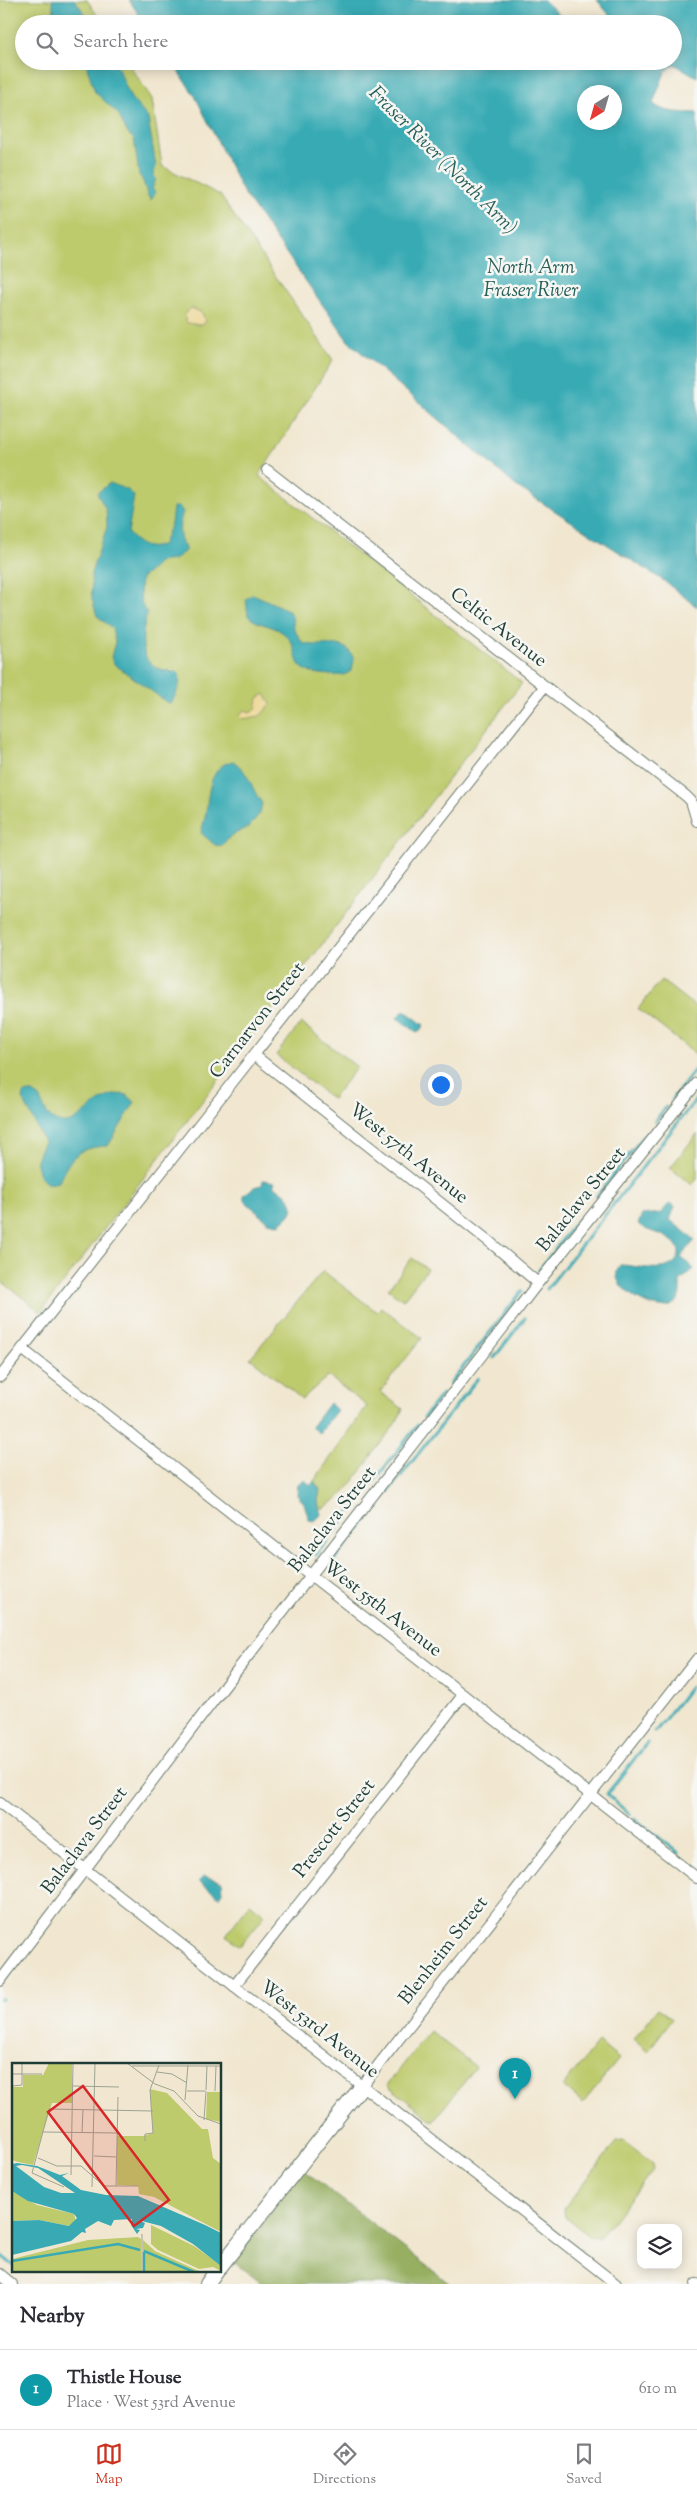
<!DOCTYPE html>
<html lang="en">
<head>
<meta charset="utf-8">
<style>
  :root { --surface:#fff; --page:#f7f7f7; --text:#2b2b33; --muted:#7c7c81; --line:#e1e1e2; --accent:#c8321e }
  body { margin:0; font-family:"Sorts Mill Goudy",serif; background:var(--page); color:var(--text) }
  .controls { position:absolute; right:15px; bottom:15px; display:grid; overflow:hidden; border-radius:10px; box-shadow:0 2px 12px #0003 }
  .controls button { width:45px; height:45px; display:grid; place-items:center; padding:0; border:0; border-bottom:1px solid var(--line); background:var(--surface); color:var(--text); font:25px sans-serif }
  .compass { position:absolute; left:577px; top:85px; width:45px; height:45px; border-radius:50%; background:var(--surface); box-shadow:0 2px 12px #0003; rotate:217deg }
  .you { position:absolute; left:440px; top:1084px; width:18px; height:18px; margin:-12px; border:4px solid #fff; border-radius:50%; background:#1a73e8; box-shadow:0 0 0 8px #1a73e833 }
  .badge { display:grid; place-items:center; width:32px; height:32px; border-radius:50%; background:var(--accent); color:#fff; font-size:16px; font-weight:700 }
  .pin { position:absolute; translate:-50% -41px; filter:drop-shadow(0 1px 2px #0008) }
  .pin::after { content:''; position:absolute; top:26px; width:18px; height:15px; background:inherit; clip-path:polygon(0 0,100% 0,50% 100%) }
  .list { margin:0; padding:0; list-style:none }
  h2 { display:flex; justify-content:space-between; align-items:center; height:65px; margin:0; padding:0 20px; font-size:21px }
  h2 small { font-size:16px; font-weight:400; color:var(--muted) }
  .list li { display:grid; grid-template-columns:32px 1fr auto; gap:15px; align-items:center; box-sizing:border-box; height:80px; padding:0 20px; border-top:1px solid var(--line) }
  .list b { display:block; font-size:19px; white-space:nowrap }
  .list p { margin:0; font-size:16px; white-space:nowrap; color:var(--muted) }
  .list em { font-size:16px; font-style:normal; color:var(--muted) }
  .icon { flex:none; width:28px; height:28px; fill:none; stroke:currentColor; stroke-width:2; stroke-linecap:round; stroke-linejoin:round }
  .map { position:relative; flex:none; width:697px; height:2284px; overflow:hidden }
  .search { position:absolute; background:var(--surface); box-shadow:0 2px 12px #0003; left:15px; right:15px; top:15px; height:55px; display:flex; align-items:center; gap:12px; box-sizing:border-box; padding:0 18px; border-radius:28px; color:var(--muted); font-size:19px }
  .sheet { height:145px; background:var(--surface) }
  nav { display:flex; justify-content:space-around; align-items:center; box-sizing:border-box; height:70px; border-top:1px solid var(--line); background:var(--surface); font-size:14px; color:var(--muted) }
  nav a { display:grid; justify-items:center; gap:2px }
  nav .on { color:var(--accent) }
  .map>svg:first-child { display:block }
  .green { fill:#becb6d; stroke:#6e8450 }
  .forest { fill:#96af60; stroke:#5a764a }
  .sand { fill:#eeda9e; stroke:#868c69 }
  .water { fill:#39aab4; stroke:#2c7474; fill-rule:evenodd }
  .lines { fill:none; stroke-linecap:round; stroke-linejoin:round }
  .stream { stroke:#39aab4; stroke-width:3 }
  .street-casing { stroke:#68786b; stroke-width:12 }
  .secondary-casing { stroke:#68786b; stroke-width:16 }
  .street { stroke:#fff; stroke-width:10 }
  .secondary { stroke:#fff; stroke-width:14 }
  .labels { text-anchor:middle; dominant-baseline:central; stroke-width:5; stroke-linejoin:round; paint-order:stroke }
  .street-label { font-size:19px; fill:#1f3d34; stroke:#f6f6f2 }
  .water-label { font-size:20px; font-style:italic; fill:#275e5a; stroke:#f6f6f2 }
  .inset-river { fill:none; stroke:#39aab4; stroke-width:2.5 }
  .inset-road { fill:none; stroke:#9da392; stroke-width:1 }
  .view { fill:#d62828; fill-opacity:0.15; stroke:#d62828; stroke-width:2.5 }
  .inset-edge { fill:none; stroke:#1f3d34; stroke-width:2.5 }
</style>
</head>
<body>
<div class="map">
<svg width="697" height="2284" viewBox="0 0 697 2284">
  <rect width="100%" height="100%" fill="#f6f6f2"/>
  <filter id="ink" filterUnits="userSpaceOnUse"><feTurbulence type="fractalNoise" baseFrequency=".02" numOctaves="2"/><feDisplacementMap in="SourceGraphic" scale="10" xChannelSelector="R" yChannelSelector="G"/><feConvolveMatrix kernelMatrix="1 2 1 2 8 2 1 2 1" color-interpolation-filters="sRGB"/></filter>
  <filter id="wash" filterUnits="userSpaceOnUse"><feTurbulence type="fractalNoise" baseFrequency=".0096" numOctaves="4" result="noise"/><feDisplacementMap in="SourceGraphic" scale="20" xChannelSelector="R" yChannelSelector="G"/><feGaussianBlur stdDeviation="1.12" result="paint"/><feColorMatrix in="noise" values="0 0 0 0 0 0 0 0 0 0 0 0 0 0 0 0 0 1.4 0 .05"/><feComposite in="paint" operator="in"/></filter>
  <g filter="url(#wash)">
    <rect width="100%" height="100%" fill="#f1e7d0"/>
    <!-- green -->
    <g class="green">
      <polygon points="0,0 87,0 103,24 24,24 24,61 127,61 152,99 162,166 220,195 333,360 259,476 522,683 41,1312 0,1280"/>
      <polygon points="661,980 697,1008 697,1055 638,1009"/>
      <polygon points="301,1023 357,1067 332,1099 276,1055"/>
      <polygon points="697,1134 697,1178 692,1185 670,1168"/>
      <polygon points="412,1258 427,1269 403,1300 388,1289"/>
      <path d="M323 1271 377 1312 381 1307 422 1338 380 1392 403 1409C394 1430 379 1443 368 1461 356 1479 341 1501 319 1510L318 1501 320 1490 314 1481 367 1406 328 1376 302 1399 250 1358Z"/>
      <polygon points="250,1903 265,1915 240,1946 226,1935"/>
      <polygon points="658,2008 672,2019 648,2051 634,2039"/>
      <polygon points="430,2031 476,2067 433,2121 387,2085"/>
      <polygon points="598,2042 619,2059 583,2103 563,2086"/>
      <polygon points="623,2141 652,2163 653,2170 600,2237 592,2238 565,2217 564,2209 616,2142"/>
    </g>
    <!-- forest -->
    <polygon class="forest" points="304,2170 314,2178 450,2284 263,2284 232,2261"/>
    <!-- sand -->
    <g class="sand">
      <polygon points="191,308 202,313 206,322 201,325 187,323 184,315"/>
      <polygon points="265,694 271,704 260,716 243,719 239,715 245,710 250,712 256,709 258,698"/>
    </g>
    <!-- water -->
    <g class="water">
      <polygon points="52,0 75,0 92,24 56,24"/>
      <polygon points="129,0 544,0 569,24 145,24"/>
      <path d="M597 0H697V77L674 64 665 72 653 103C663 114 683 112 697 113V607L664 581 516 486 348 341 243 192 195 96 171 61H673V24H613L615 22ZM584 92H614V122H584Z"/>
      <path d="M85 61H115L131 98 148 118 156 166 153 174 156 179 152 189 156 192 151 200C144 193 146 182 139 175L134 139 128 134 118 114 95 92Z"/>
      <path d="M110 483 128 490 134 496 128 533C137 544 149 552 163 544L171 523 173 507H179L183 512C179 522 177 539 185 547V551L174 560 158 562 153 569 141 578C140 592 138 601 147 614 142 632 137 661 160 669 167 672 173 670 179 674 182 683 176 694 172 702L168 703 114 664 111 657 115 642 112 628 97 616 92 599 91 573 107 527 106 510 97 493Z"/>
      <path d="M253 594 288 610 292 616 294 629 302 642C320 651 346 634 354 660L352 670C346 676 339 676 330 675 281 672 307 652 283 633 272 624 258 626 248 616L246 599Z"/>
      <path d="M233 761C250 772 251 789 262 803L260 813 249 827 231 836 221 846 215 845 201 833C202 827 204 823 205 817 209 798 207 766 233 761Z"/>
      <polygon points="404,1010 424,1025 418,1033 397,1018"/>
      <path d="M28 1092C47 1093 39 1120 63 1123 82 1125 99 1088 127 1095L135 1102 108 1146C78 1147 70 1157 59 1182L48 1184C32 1173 35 1157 44 1142L23 1099 24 1094Z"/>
      <path d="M263 1180 275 1182 273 1185C292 1197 303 1209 279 1224L268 1222 244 1200V1195L254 1187 262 1185Z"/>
      <path d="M670 1203 675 1206 670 1220 695 1240 681 1257 694 1269 680 1281C680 1287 681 1294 678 1300 666 1319 624 1296 618 1280 615 1275 617 1271 620 1265 637 1265 668 1276 678 1258 681 1251 677 1245 672 1241 661 1232 648 1233 638 1224L642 1215 661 1213Z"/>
      <polygon points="329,1403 337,1410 319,1433 311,1427"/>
      <polygon points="304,1480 311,1485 314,1481 320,1490 318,1501 321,1515 315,1521 309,1520 304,1503 297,1495 298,1484"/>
      <polygon points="204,1876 222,1882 223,1892 219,1897 199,1881"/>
    </g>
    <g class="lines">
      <!-- stream -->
      <g class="stream">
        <polyline points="672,1099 697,1067"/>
        <polyline points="655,1121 666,1107"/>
        <polyline points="597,1196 645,1134"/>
        <polyline points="539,1270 579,1218"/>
        <polyline points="547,1289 697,1098"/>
        <polyline points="494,1358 525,1318"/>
        <polyline points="450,1384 522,1291"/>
        <polyline points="424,1417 442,1394"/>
        <polyline points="316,1555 418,1425"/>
        <polyline points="329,1567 478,1378"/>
        <polyline points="696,1679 697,1678"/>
        <polyline points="655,1732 690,1687"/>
        <polyline points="630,1815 607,1794 647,1743"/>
        <polyline points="635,1819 679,1853"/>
        <polyline points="0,1999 1,1999"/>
        <polyline points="0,2255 13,2265"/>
      </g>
    </g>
  </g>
  <g filter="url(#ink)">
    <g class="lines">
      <!-- street casing -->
      <g class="street-casing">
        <g id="street">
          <polyline points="267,470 686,796 691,801 697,821"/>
          <polyline points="254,1055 491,1243 538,1283"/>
          <polyline points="22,1349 697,1878"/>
          <polyline points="0,1377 544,687"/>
          <polyline points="0,1803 616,2284"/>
          <polyline points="0,1981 217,1696 538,1283 697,1083"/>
          <polyline points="234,1986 463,1695"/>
          <polyline points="362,2086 697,1659"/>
          <polyline points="0,2274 12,2284"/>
          <polyline points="696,2284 697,2284"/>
        </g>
      </g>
      <!-- secondary casing -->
      <g class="secondary-casing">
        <g id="secondary">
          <polyline points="220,2267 362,2086"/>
          <polyline points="207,2284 217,2270"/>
        </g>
      </g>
      <!-- street -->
      <use href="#street" class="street"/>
      <!-- secondary -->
      <use href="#secondary" class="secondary"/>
    </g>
  </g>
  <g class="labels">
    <!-- street labels -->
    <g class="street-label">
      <text transform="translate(498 628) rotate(38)">Celtic Avenue</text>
      <text transform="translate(258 1021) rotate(-52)">Carnarvon Street</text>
      <text transform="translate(408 1154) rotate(39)">West 57th Avenue</text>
      <text transform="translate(582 1200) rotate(-51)">Balaclava Street</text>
      <text transform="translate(333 1520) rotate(-52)">Balaclava Street</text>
      <text transform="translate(382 1609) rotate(38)">West 55th Avenue</text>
      <text transform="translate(335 1829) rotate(-52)">Prescott Street</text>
      <text transform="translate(85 1841) rotate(-53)">Balaclava Street</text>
      <text transform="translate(444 1951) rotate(-52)">Blenheim Street</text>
      <text transform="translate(319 2030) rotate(38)">West 53rd Avenue</text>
    </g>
    <!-- water labels -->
    <g class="water-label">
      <text transform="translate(442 161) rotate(45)">Fraser River (North Arm)</text>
      <text x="531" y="268">North Arm<tspan x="531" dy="23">Fraser River</tspan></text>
    </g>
  </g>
  <!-- overview -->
  <g transform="translate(12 2063)">
    <rect width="209" height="209" fill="#f1e7d0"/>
    <path d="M37 0H60V40H40L21 102 6 99 0 97V24H11V12H31ZM138 26 155 30 190 66H196L201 95 209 101V169L142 134 127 131 126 123 105 122V73H131L141 70ZM195 29H209V59L194 56ZM0 128 25 142 62 151 64 159 57 163 27 157 0 158ZM139 162 182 183 209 202V208L201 204 187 206 146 187 139 181ZM126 174 129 176V209H0V196L76 177ZM131 177 143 188 189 209H131Z" fill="#becb6d"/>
    <path d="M5 100 25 103 48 112 57 110 50 113 69 127 94 132 126 133 193 162 209 170V203L181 181 149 163 126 157 133 160 131 165 124 166 128 167 125 171 119 162 120 156 102 157 99 163 86 158 73 166 74 170 70 169 59 178 0 192V158L27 157 57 163 65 155 62 151 16 138 0 128V101ZM10 102 26 105 63 130H49L32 124 4 103Z" fill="#39aab4" fill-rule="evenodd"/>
    <path class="inset-river" d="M132 188 182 209M132 189V209M0 198 106 181 128 187"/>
    <path class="inset-road" d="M61 0H114M115 0 143 21 162 28 186 53 209 61M120 3H209M145 9 160 11 175 20M0 11H30M0 23 10 22V0M61 23 107 24M194 27 195 3M175 28H193M203 28 204 3M173 37 176 2M192 57 194 28M31 69 105 70M70 70 71 47M133 78V71L141 70 138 27 147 2M82 93 104 94M26 95 45 103H69L92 123H126M59 112 61 0M104 123 106 34M52 124 20 110 37 46 141 48M80 124 83 0M130 209V171"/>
    <path class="view" d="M71 23 157 137 122 163 36 49Z"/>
    <rect width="209" height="209" class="inset-edge"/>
  </g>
</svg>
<div class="controls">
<button><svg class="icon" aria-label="layers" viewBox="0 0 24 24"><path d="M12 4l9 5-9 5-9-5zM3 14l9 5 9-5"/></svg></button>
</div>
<svg class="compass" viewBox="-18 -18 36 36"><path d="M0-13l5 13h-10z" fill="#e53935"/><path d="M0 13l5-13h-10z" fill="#7c7c81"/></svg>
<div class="you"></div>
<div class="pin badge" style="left:515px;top:2099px;background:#0f9aa8">1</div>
<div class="search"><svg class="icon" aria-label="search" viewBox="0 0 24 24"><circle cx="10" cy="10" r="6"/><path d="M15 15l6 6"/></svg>Search here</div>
</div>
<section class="sheet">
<h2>Nearby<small></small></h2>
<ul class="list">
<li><span class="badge" style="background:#0f9aa8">1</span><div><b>Thistle House</b><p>Place · West 53rd Avenue</p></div><em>610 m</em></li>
</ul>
</section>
<nav>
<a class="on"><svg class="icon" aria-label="map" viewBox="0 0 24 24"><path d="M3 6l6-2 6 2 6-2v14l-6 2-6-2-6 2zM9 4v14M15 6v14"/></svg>Map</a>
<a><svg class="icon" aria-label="directions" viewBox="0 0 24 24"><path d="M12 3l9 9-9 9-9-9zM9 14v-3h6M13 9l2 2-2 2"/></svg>Directions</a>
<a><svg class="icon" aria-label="saved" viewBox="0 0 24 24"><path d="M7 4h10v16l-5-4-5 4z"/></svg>Saved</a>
</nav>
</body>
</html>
